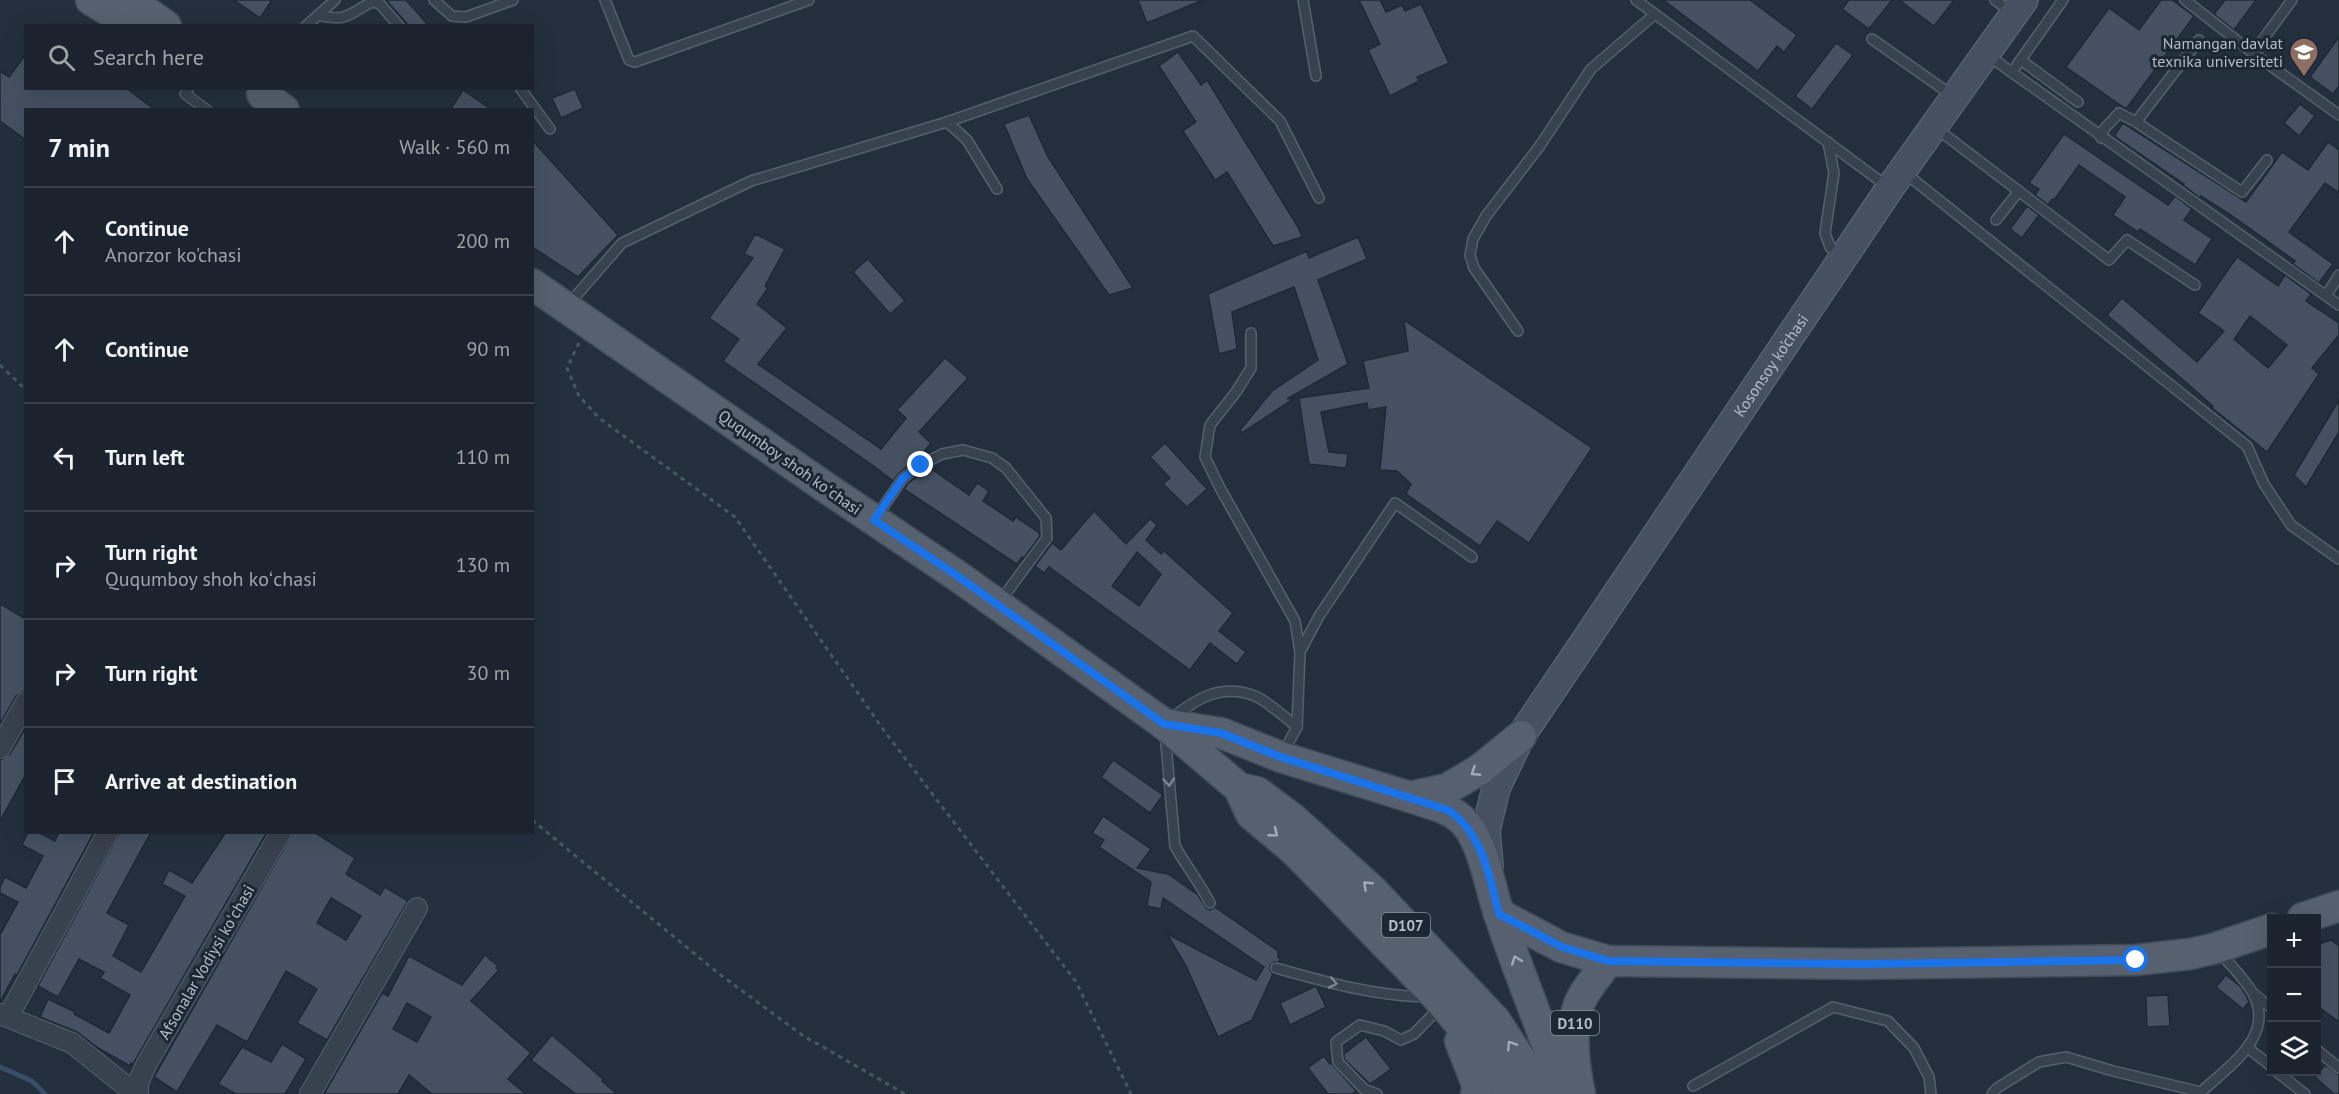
<!DOCTYPE html>
<html lang="en">
<head>
<meta charset="utf-8">
<style>
  :root { --surface:#1b232e; --page:#282f3a; --text:#f1f3f6; --muted:#a0a4aa; --line:#39404a }
  body { margin:0; font-family:"PT Sans",sans-serif; background:var(--page); color:var(--text) }
  .controls { position:absolute; right:18px; bottom:18px; display:grid; overflow:hidden; border-radius:0px; box-shadow:0 6px 24px #0002 }
  .controls button { width:54px; height:54px; display:grid; place-items:center; padding:0; border:0; border-bottom:2px solid var(--line); background:var(--surface); color:var(--text); font:30px sans-serif }
  .stop { position:absolute; width:18px; height:18px; margin:-14px; border:4px solid #1a73e8; border-radius:50%; background:#fff }
  .stop.end { background:#1a73e8; border-color:#fff; box-shadow:0 2px 6px #0008 }
  .list { margin:0; padding:0; list-style:none }
  h2 { display:flex; justify-content:space-between; align-items:center; height:78px; margin:0; padding:0 24px; font-size:26px }
  h2 small { font-size:20px; font-weight:400; color:var(--muted) }
  .list li { display:grid; grid-template-columns:39px 1fr auto; gap:18px; align-items:center; box-sizing:border-box; height:108px; padding:0 24px; border-top:2px solid var(--line) }
  .list b { display:block; font-size:22px; white-space:nowrap }
  .list p { margin:0; font-size:20px; white-space:nowrap; color:var(--muted) }
  .list em { font-size:20px; font-style:normal; color:var(--muted) }
  .icon { flex:none; width:33px; height:33px; fill:none; stroke:currentColor; stroke-width:2; stroke-linecap:round; stroke-linejoin:round }
  .map { position:relative; flex:none; width:2339px; height:1094px; overflow:hidden }
  .search { position:absolute; background:var(--surface); box-shadow:0 6px 24px #0002; left:24px; top:24px; width:510px; height:66px; display:flex; align-items:center; gap:15px; box-sizing:border-box; padding:0 21px; border-radius:0px; color:var(--muted); font-size:22px }
  .panel { position:absolute; background:var(--surface); box-shadow:0 6px 24px #0002; left:24px; top:108px; width:510px; height:726px; border-radius:0px }
  .map>svg:first-child { display:block }
  .lines { fill:none; stroke-linecap:round; stroke-linejoin:round }
  .stream { stroke:#394c67; stroke-width:5 }
  .building { fill:#455162; stroke:#1f2835; stroke-width:1.5; fill-rule:evenodd }
  .service-casing { stroke:#565f6c; stroke-width:12 }
  .minor-casing { stroke:#565f6c; stroke-width:22 }
  .secondary-casing { stroke:#565f6c; stroke-width:30 }
  .primary-casing { stroke:#414a57; stroke-width:33 }
  .path { stroke:#44595c; stroke-width:3; stroke-dasharray:4.5 4.5; stroke-linecap:butt }
  .service { stroke:#38414e; stroke-width:9 }
  .minor { stroke:#38414e; stroke-width:20 }
  .secondary { stroke:#465061; stroke-width:27 }
  .primary { stroke:#56606e; stroke-width:30 }
  .oneway { stroke:#a1aab7 }
  .oneway2 { stroke:#7c8592 }
  .route { stroke:#1a73e8; stroke-width:8 }
  .labels { text-anchor:middle; dominant-baseline:central; stroke-width:6; stroke-linejoin:round; paint-order:stroke }
  .shield { fill:#1d2633; stroke:#878f9c; stroke-width:1.5 }
  .shield-label { font-size:15px; font-weight:bold; fill:#b4bcc9 }
  .poi-label { font-size:16px; fill:#b4bcc9; stroke:#1d2633; text-anchor:end }
  .street-label { font-size:16px; fill:#b4bcc9; stroke:#1d2633 }
</style>
</head>
<body>
<div class="map">
<svg width="2339" height="1094" viewBox="0 0 2339 1094">
  <rect width="100%" height="100%" fill="#242f3e"/>
  <g class="lines">
    <!-- stream -->
    <polyline class="stream" points="0,1067 32,1081 45,1094"/>
  </g>
  <!-- building -->
  <g class="building">
    <polygon points="234,0 272,0 260,18"/>
    <polygon points="386,0 406,0 429,26 409,26"/>
    <polygon points="1138,0 1203,0 1147,23"/>
    <polygon points="1359,0 1380,0 1386,12 1402,5 1405,11 1421,4 1449,63 1417,77 1419,81 1390,96 1368,50 1380,44"/>
    <polygon points="1663,0 1750,0 1797,35 1784,52 1777,46 1758,71"/>
    <polygon points="1849,0 1892,0 1869,29 1842,9"/>
    <polygon points="1899,0 1954,0 1934,26"/>
    <polygon points="2161,0 2172,0 2194,16 2126,109 2066,67 2109,8 2139,30"/>
    <polygon points="2225,0 2256,0 2234,30 2214,14"/>
    <polygon points="2339,37 2339,86 2333,94 2310,77"/>
    <polygon points="1836,43 1853,55 1812,109 1795,96"/>
    <polygon points="1178,52 1201,85 1207,80 1298,227 1302,237 1273,246 1227,172 1215,180 1183,131 1196,122 1159,66"/>
    <polygon points="26,54 26,88 126,88 155,110 26,110 26,140 0,121 0,71 9,77"/>
    <polygon points="575,89 583,108 561,118 552,98"/>
    <polygon points="463,90 492,110 450,110"/>
    <polygon points="2300,104 2315,116 2299,136 2284,123"/>
    <polygon points="1029,115 1048,157 1133,288 1109,295 1027,179 1004,124"/>
    <polygon points="2123,123 2246,202 2282,152 2308,170 2328,142 2339,150 2339,193 2325,183 2289,232 2333,264 2319,283 2293,264 2295,261 2231,215 2201,196 2200,198 2183,185 2184,184 2114,136"/>
    <polygon points="2064,134 2168,205 2175,196 2192,209 2184,220 2212,239 2195,265 2140,229 2138,232 2113,215 2125,197 2079,165 2054,200 2052,199 2048,205 2035,195 2039,189 2029,183"/>
    <polygon points="532,140 618,235 578,277 532,247"/>
    <polygon points="2027,206 2039,215 2022,238 2010,229"/>
    <polygon points="755,234 785,249 765,286 768,288 757,304 787,328 758,364 881,449 906,418 897,410 945,358 968,378 919,432 931,443 918,459 899,473 893,481 875,467 723,361 739,339 709,318 753,258 744,254"/>
    <polygon points="1358,237 1367,259 1318,280 1348,364 1287,399 1295,398 1242,433 1240,430 1272,391 1318,360 1294,287 1232,312 1237,349 1219,354 1208,294 1307,251 1309,258"/>
    <path d="M2237 257 2278 286 2285 275 2311 294 2306 301 2339 323V335L2312 368 2319 374 2267 452 2211 407 2213 406 2182 379 2107 315 2122 298 2197 362 2224 331 2198 313ZM2250 316 2287 345 2268 368 2234 339Z"/>
    <polygon points="868,259 905,301 890,314 853,272"/>
    <polygon points="1404,320 1592,448 1529,543 1497,521 1480,546 1406,494 1411,484 1397,471 1380,470 1386,407 1368,410 1367,403 1321,412 1329,452 1348,454 1346,468 1309,464 1299,398 1369,388 1363,361 1408,351"/>
    <polygon points="2339,400 2339,432 2306,487 2294,475"/>
    <polygon points="1165,443 1207,489 1187,507 1163,484 1170,478 1150,457"/>
    <polygon points="930,468 969,495 977,483 989,491 983,501 1013,521 1016,517 1038,532 1040,536 1024,558 1022,557 1017,564 904,489 908,483"/>
    <path d="M1094 511 1126 544 1150 519 1157 525 1146 540 1161 554 1164 551 1233 613 1219 631 1246 652 1237 664 1210 643 1190 670 1049 567 1044 573 1035 566 1052 543 1061 550ZM1137 552 1161 574 1139 606 1112 586Z"/>
    <polygon points="0,604 26,619 26,690 16,696 0,724"/>
    <polygon points="26,727 26,774 0,821 0,760 10,754"/>
    <polygon points="1113,760 1163,795 1150,813 1101,777"/>
    <polygon points="1103,816 1151,849 1137,868 1168,874 1198,895 1206,908 1210,910 1215,907 1278,951 1278,957 1280,959 1279,962 1274,962 1270,966 1270,970 1273,974 1252,1020 1218,1037 1186,966 1167,934 1256,980 1264,967 1163,898 1161,909 1147,906 1151,882 1099,847 1104,840 1092,833"/>
    <polygon points="28,832 38,832 55,841 59,832 94,832 17,975 15,974 0,1002 0,935 18,902 0,893 0,887 5,877 26,888 43,856 22,845"/>
    <polygon points="120,832 151,832 107,913 129,925 113,956 141,972 185,896 162,884 169,870 192,883 226,832 267,832 133,1064 131,1063 130,1066 98,1048 77,1032 40,1017 48,999 75,1012 74,1014 109,1033 130,995 100,978 104,972 79,959 58,997 38,986"/>
    <path d="M293 832H314L355 858 346 874 380 895 385 887 408 901 327 1040 297 1023 317 989 286 971 247 1042 217 1025 177 1092 154 1077ZM331 898 361 916 346 940 317 923Z"/>
    <polygon points="2331,940 2339,946 2339,1022 2316,1005 2316,945"/>
    <path d="M485 955 498 966 496 968 499 970 471 1001 531 1053 508 1079 526 1094H432L409 1075 398 1094H324L382 993 388 996 409 956 462 985ZM407 1003 431 1017 417 1042 393 1029Z"/>
    <polygon points="2226,975 2241,987 2246,995 2249,1002 2243,1009 2216,987"/>
    <polygon points="1316,986 1326,1007 1290,1025 1280,1003"/>
    <polygon points="2168,995 2170,1026 2147,1027 2146,996"/>
    <polygon points="552,1035 603,1079 602,1081 617,1094 576,1094 531,1060"/>
    <polygon points="1366,1037 1391,1069 1370,1084 1344,1059 1344,1054"/>
    <polygon points="282,1044 306,1059 285,1094 236,1094 218,1084 242,1047 271,1062"/>
    <polygon points="1324,1056 1330,1064 1331,1063 1356,1091 1352,1094 1328,1094 1308,1068"/>
    <polygon points="2325,1065 2339,1075 2339,1094 2334,1094 2315,1077"/>
  </g>
  <g class="lines">
    <!-- service casing -->
    <g class="service-casing">
      <g id="service">
        <polyline points="434,0 452,16 466,17 513,0"/>
        <polyline points="605,0 629,60 635,62 809,0"/>
        <polyline points="1303,0 1316,76"/>
        <polyline points="1636,0 1888,187"/>
        <polyline points="1995,0 2012,13"/>
        <polyline points="2185,0 2253,53"/>
        <polyline points="2292,0 2253,53 2339,115"/>
        <path d="M318 15C348 22 347 15 372 2L380 4 399 26"/>
        <polyline points="306,26 335,0"/>
        <polyline points="1872,39 1953,96"/>
        <polyline points="1986,54 2339,305"/>
        <polyline points="2021,60 2078,102"/>
        <polyline points="2012,72 2063,0"/>
        <polyline points="189,88 185,94 207,110"/>
        <polyline points="520,88 550,129"/>
        <polyline points="947,122 967,140 997,189"/>
        <polyline points="2136,122 2242,192 2267,160"/>
        <polyline points="1936,128 2109,260 2127,240 2195,285"/>
        <polyline points="2101,138 2104,129 2119,113 2136,122 2199,40"/>
        <polyline points="1828,142 1834,173 1825,233 1830,247 1840,256"/>
        <polyline points="1905,173 2247,446 2264,484 2291,525 2339,559"/>
        <polyline points="1996,220 2019,191"/>
        <polyline points="2326,296 2339,275"/>
        <polyline points="568,305 622,243 751,181 947,122 1193,36 1280,121 1319,198"/>
        <polyline points="1518,331 1474,268 1470,255 1473,239 1486,216 1539,147 1591,69 1655,14"/>
        <polyline points="1251,333 1251,368 1236,392 1210,425 1205,457 1220,488 1295,621 1300,652 1297,727 1283,753"/>
        <polyline points="877,516 903,478 921,465 942,454 963,450 992,458 1006,468 1046,518 1047,538 1001,600"/>
        <polyline points="1300,652 1319,616 1395,503 1472,557"/>
        <path d="M1172 718C1197 698 1222 683 1255 696 1269 702 1284 717 1297 727"/>
        <path d="M1165 733 1175 846C1186 866 1200 883 1210 903"/>
        <path d="M1276 968C1325 982 1375 996 1426 997"/>
        <polyline points="2253,993 2272,1009"/>
        <polyline points="2248,1048 2272,1067"/>
        <polyline points="2316,1049 2339,1068"/>
        <polyline points="2277,1072 2305,1094"/>
        <polyline points="1693,1086 1833,1007 1888,1021 1914,1048 1929,1077 1931,1094"/>
        <polyline points="1377,1094 1364,1089 1338,1062 1336,1042 1360,1025 1384,1031 1401,1040 1414,1034 1440,1007"/>
        <polyline points="1992,1094 1997,1088 2039,1062 2066,1057 2113,1071 2201,1092"/>
        <path d="M2199 1094C2226 1068 2278 1036 2252 992 2244 978 2230 965 2220 952"/>
      </g>
    </g>
    <!-- minor casing -->
    <g class="minor-casing">
      <g id="minor">
        <polyline points="0,748 26,702"/>
        <polyline points="0,1014 72,1043 136,1094"/>
        <polyline points="8,1017 108,832"/>
        <polyline points="138,1094 138,1083 147,1063 281,832"/>
        <polyline points="310,1094 417,908"/>
      </g>
    </g>
    <!-- secondary casing -->
    <g class="secondary-casing">
      <g id="secondary">
        <path id="s1" d="M1489 866 1486 830 1496 788 1521 736 1890 188 2024 0"/>
      </g>
    </g>
    <!-- primary casing -->
    <g class="primary-casing">
      <g id="primary">
        <polyline points="91,0 134,26"/>
        <polyline points="130,0 166,26"/>
        <polyline points="262,94 284,110"/>
        <polyline points="532,284 825,487 959,577 1164,724 1239,788 1251,814 1295,851 1438,998 1475,1042 1511,1094"/>
        <polyline points="1164,724 1221,733 1281,757 1410,797 1447,789 1479,770 1521,736"/>
        <polyline points="1239,788 1257,792 1292,818 1373,891 1495,1020 1543,1094"/>
        <path d="M1410 797C1427 803 1448 807 1461 819 1483 838 1490 889 1500 917 1520 976 1544 1035 1566 1094"/>
        <polyline points="1499,914 1561,947 1608,961 1861,964 2136,960 2190,954 2216,948 2272,929"/>
        <polyline points="2303,918 2339,906"/>
        <polyline points="1460,1041 1478,1087 1476,1094"/>
        <path d="M1580 1094C1574 1066 1569 1032 1579 1004 1585 989 1599 974 1608 961"/>
      </g>
    </g>
    <!-- path -->
    <g class="path">
      <polyline points="579,343 567,368 579,396 599,418 735,517 885,732 1076,982 1131,1094"/>
      <polyline points="0,365 26,390"/>
      <polyline points="532,820 718,973 802,1035 905,1094"/>
    </g>
    <!-- service -->
    <use href="#service" class="service"/>
    <!-- minor -->
    <use href="#minor" class="minor"/>
    <!-- secondary -->
    <use href="#secondary" class="secondary"/>
    <!-- primary -->
    <use href="#primary" class="primary"/>
  </g>
  <!-- one-way arrows -->
  <defs><path id="oneway-chevron" d="M-2-3.5L2.5 0L-2 3.5" fill="none" stroke-width="1.6" stroke-linecap="round" stroke-linejoin="round" transform="scale(1.5)"/></defs>
  <g class="oneway">
    <use href="#oneway-chevron" transform="translate(1475 772) rotate(147)"/>
    <use href="#oneway-chevron" transform="translate(1274 833) rotate(39)"/>
    <use href="#oneway-chevron" transform="translate(1367 885) rotate(-137)"/>
    <use href="#oneway-chevron" transform="translate(1516 960) rotate(-110)"/>
    <use href="#oneway-chevron" transform="translate(1511 1045) rotate(-123)"/>
  </g>
  <g class="oneway2">
    <use href="#oneway-chevron" transform="translate(1169 782) rotate(85)"/>
    <use href="#oneway-chevron" transform="translate(1333 983) rotate(11)"/>
  </g>
  <g class="lines">
    <!-- route -->
    <path class="route" d="M921 465 903 478 874 520 959 577 1164 724 1221 733 1281 757 1448 810C1482 832 1490 877 1499 914L1562 947 1608 961 1861 964 2136 960"/>
  </g>
  <!-- icons -->
  <defs>
    <g id="university-pin" transform="scale(1.5)"><path d="M0 17L-7.5 6A9.5 9.5 0 1 1 7.5 6Z" fill="#8d6e63" stroke="#1d2633"/><path d="M0-5L7-2L0 1L-7-2ZM-4 1L0 2.5L4 1V4Q0 6-4 4Z" fill="#fff"/></g>
  </defs>
  <g fill-rule="evenodd">
    <use href="#university-pin" x="2304" y="52"/>
  </g>
  <g class="labels">
    <!-- shield labels -->
    <g class="shield">
      <rect x="1382" y="913" width="48" height="24" rx="4.5"/>
      <rect x="1551" y="1011" width="48" height="24" rx="4.5"/>
    </g>
    <g class="shield-label">
      <text x="1406" y="925">D107</text>
      <text x="1575" y="1023">D110</text>
    </g>
    <!-- poi labels -->
    <g class="poi-label">
      <text x="2283" y="43">Namangan davlat<tspan x="2283" dy="18">texnika universiteti</tspan></text>
    </g>
    <!-- street labels -->
    <g class="street-label">
      <text stroke="none"><textPath href="#s1" startOffset="584">Kosonsoy ko’chasi</textPath></text>
      <text transform="translate(790 462) rotate(35)">Ququmboy shoh koʻchasi</text>
      <text transform="translate(206 962) rotate(-60)">Afsonalar Vodiysi koʻchasi</text>
    </g>
  </g>
</svg>
<div class="controls">
<button>+</button>
<button>−</button>
<button><svg class="icon" aria-label="layers" viewBox="0 0 24 24"><path d="M12 4l9 5-9 5-9-5zM3 14l9 5 9-5"/></svg></button>
</div>
<div class="stop" style="left:2136px;top:960px"></div>
<div class="stop end" style="left:921px;top:465px"></div>
<div class="search"><svg class="icon" aria-label="search" viewBox="0 0 24 24"><circle cx="10" cy="10" r="6"/><path d="M15 15l6 6"/></svg>Search here</div>
<section class="panel">
<h2>7 min<small>Walk · 560 m</small></h2>
<ul class="list">
<li><svg class="icon" aria-label="ahead" viewBox="0 0 24 24"><path d="M12 20V5M6 11l6-6 6 6"/></svg><div><b>Continue</b><p>Anorzor ko'chasi</p></div><em>200 m</em></li>
<li><svg class="icon" aria-label="ahead" viewBox="0 0 24 24"><path d="M12 20V5M6 11l6-6 6 6"/></svg><div><b>Continue</b></div><em>90 m</em></li>
<li><svg class="icon" aria-label="left" viewBox="0 0 24 24"><path d="M17 20v-9H6M10 6l-5 5 5 5"/></svg><div><b>Turn left</b></div><em>110 m</em></li>
<li><svg class="icon" aria-label="right" viewBox="0 0 24 24"><path d="M7 20v-9h11M14 6l5 5-5 5"/></svg><div><b>Turn right</b><p>Ququmboy shoh koʻchasi</p></div><em>130 m</em></li>
<li><svg class="icon" aria-label="right" viewBox="0 0 24 24"><path d="M7 20v-9h11M14 6l5 5-5 5"/></svg><div><b>Turn right</b></div><em>30 m</em></li>
<li><svg class="icon" aria-label="arrive" viewBox="0 0 24 24"><path d="M6 21V4h12l-3 4 3 4H6"/></svg><div><b>Arrive at destination</b></div></li>
</ul>
</section>
</div>
</body>
</html>
